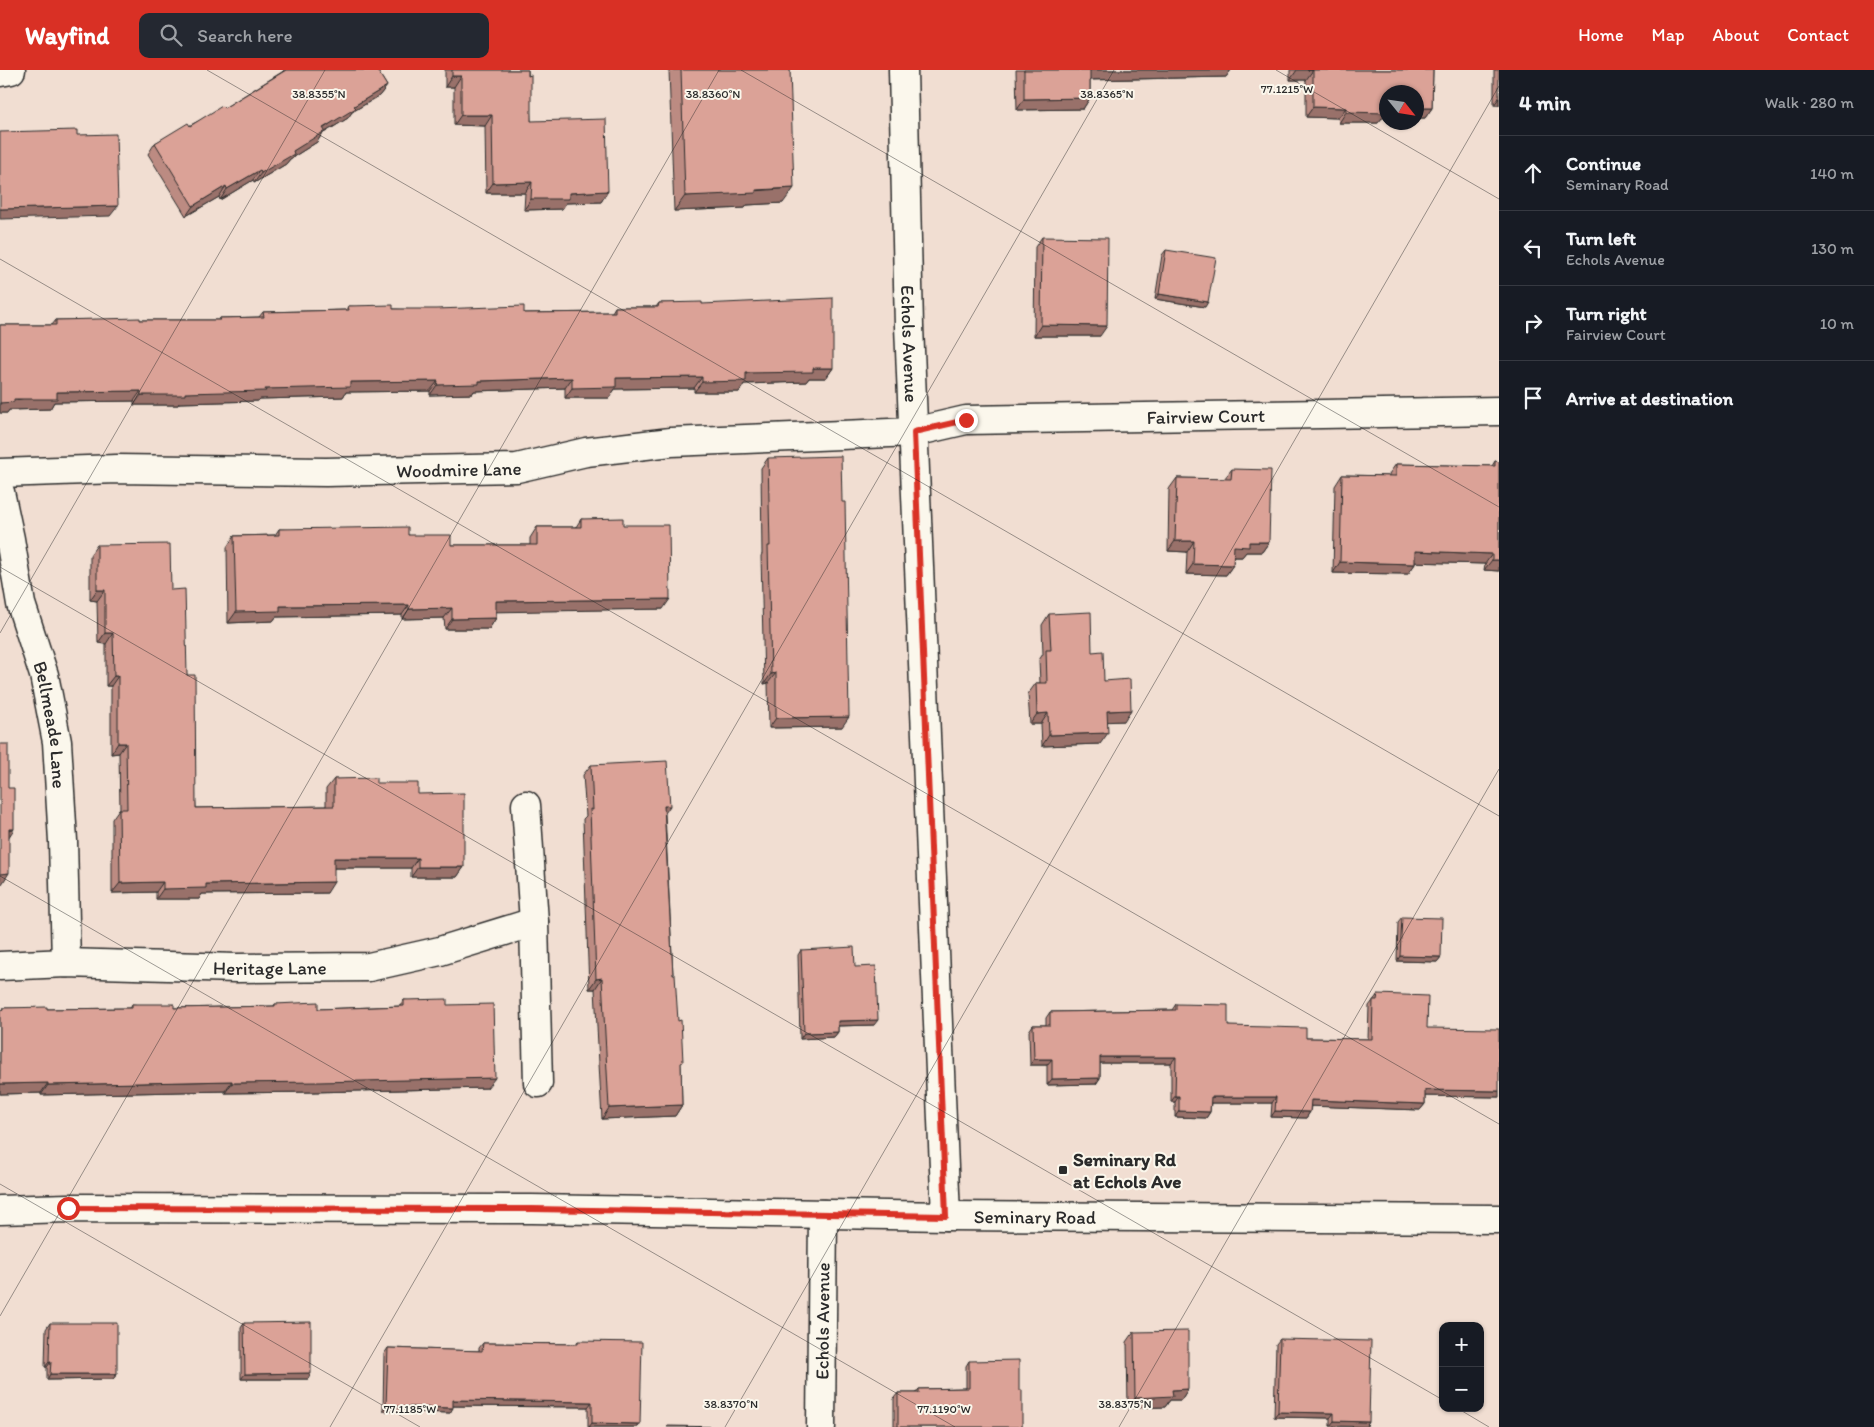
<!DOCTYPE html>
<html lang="en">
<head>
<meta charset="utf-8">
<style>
  :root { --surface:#171b24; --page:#242831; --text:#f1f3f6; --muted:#9ea1a6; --line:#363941; --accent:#d93025 }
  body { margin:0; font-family:Itim,sans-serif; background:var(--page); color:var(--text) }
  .controls { position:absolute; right:15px; bottom:15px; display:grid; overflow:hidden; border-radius:10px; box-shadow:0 1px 4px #0004 }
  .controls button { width:45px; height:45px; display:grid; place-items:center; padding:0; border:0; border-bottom:1px solid var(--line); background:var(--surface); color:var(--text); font:25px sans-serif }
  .compass { position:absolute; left:1379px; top:15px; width:45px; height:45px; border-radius:50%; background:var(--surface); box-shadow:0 1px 4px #0004; rotate:120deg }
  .stop { position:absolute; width:15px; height:15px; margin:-11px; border:4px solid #d93025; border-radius:50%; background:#fff }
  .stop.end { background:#d93025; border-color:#fff; box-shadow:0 1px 5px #0008 }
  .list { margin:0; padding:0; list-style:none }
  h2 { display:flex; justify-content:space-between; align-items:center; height:65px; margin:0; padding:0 20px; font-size:21px }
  h2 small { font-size:16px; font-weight:400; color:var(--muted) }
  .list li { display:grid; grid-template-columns:32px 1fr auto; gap:15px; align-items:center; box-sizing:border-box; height:75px; padding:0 20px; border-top:1px solid var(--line) }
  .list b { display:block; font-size:19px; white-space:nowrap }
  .list p { margin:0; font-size:16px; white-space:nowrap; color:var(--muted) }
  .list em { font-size:16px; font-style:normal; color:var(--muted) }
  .icon { flex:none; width:28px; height:28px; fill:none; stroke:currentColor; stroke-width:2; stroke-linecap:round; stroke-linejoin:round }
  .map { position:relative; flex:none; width:1499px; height:1357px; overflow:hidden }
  header { display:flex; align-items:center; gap:30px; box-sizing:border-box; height:70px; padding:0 25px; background:var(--accent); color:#fff }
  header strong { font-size:24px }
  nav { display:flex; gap:28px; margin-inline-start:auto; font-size:18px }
  .search { width:350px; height:45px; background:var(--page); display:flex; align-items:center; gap:12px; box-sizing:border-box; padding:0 18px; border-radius:10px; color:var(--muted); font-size:19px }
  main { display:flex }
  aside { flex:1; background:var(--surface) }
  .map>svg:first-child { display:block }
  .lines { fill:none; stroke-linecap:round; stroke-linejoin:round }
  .minor-casing { stroke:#2b2b2b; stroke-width:31 }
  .secondary-casing { stroke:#2b2b2b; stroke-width:31 }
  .minor { stroke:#fbf7ec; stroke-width:28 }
  .secondary { stroke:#fbf7ec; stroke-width:28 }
  .wall { fill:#bc8b82; stroke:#2b2b2b }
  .shaded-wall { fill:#99716a; stroke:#2b2b2b }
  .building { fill:#dba297; stroke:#2b2b2b }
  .route { stroke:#d93025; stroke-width:6 }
  .ticks { fill:none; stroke:#2b2b2b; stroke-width:1; stroke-opacity:0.45 }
  .poi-dot { fill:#2b2b2b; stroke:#fbf7ec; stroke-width:2 }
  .labels { text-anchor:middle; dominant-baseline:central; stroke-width:4; stroke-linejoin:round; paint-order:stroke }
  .street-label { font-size:19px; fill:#2b2b2b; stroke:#fbf7ec }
  .poi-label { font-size:19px; font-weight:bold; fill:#2b2b2b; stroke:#fbf7ec; text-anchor:start }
  .ticks-label { font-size:12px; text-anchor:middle; fill:#2b2b2b; stroke:#fbf7ec; stroke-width:4; stroke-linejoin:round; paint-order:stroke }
</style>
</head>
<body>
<header>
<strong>Wayfind</strong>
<div class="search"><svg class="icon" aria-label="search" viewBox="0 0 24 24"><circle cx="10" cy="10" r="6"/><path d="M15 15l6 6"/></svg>Search here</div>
<nav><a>Home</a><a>Map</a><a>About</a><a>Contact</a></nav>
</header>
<main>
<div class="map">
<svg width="1499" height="1357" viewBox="0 0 1499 1357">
  <rect width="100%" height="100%" fill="#f1ded2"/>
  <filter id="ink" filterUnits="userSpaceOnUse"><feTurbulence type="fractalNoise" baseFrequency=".02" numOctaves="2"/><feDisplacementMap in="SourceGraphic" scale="10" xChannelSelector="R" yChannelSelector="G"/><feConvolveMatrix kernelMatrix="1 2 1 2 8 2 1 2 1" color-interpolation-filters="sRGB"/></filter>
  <g filter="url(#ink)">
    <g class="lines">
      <!-- minor casing -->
      <g class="minor-casing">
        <g id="minor">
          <path id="s1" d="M903 0 909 256 946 1146"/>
          <polyline points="0,2 11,0"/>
          <path id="s2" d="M0 403 117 399 326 402 517 398 586 382 671 372 914 362 966 350 1499 341"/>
          <path id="s3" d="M0 422 10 469 21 534 44 605 57 672 63 771 66 893"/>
          <polyline points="526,735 534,852 538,1013"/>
          <path id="s4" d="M0 896 66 893 236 898 369 897 440 881 534 852"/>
          <path id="s5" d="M821 1357 823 1144"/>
        </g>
      </g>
      <!-- secondary casing -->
      <g class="secondary-casing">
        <g id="secondary">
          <path id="s6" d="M0 1140 68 1138 532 1139 946 1146 1499 1149"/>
        </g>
      </g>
      <!-- minor -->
      <use href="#minor" class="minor"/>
      <!-- secondary -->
      <use href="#secondary" class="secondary"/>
    </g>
    <!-- wall -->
    <g class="wall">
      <polygon points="284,0 377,0 387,16 379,26 352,42 348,48 322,64 317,72 290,89 286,94 254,113 253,110 220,130 219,127 186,146 148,84 155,73 224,38 282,2"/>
      <polygon points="445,0 528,0 531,51 608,121 601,132 566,133 562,139 524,140 525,123 486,123 485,56 454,55 454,17 445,17"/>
      <polygon points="669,0 790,0 783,133 747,135 745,138 674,141"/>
      <polygon points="1016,0 1231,0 1226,7 1090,10 1090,28 1083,39 1017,40"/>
      <polygon points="1290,0 1433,0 1432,38 1425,48 1416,48 1416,22 1382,48 1378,53 1339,53 1338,48 1306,47 1306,10 1290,10"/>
      <rect x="1494" y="0" width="5" height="35"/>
      <polygon points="1042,167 1100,266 1034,266 1035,177"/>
      <polygon points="1166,180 1205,237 1155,229 1162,185"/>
      <polygon points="659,233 702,234 833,298 826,308 809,308 806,312 744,314 739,322 694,322 694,318 615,319 609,328 565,328 565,318 474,321 472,324 430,325 430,321 346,322 343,327 260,329 258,331 179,333 178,335 134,335 134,331 54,332 50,339 9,340 7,343 0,343 0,255 52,255 56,250 219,250 220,248 259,247 263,242 346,240 348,236 393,239 524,243 612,242 615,237 656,237"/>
      <polygon points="768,388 842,657 769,658 768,613 764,614 761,486 762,484 761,398"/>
      <polygon points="1495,391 1499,392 1499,501 1484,500 1485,494 1415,492 1415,494 1408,504 1333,503 1335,416 1342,405 1389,406 1389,404 1396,394 1492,396"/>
      <polygon points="1232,399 1269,472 1262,482 1246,482 1242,487 1233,487 1233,495 1226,505 1186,504 1187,482 1168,481 1169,419 1177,408 1224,409"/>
      <polygon points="581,449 623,455 663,539 496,541 496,548 489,559 445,559 444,548 402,549 402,545 276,547 273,551 228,553 227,477 234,466 275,465 279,459 408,465 451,475 530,475 530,468 537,457 576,457"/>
      <polygon points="97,475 171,520 187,605 196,738 326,736 326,719 334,709 376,713 418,724 464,797 457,807 411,807 411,798 334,798 327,823 202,824 199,829 156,829 156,822 112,823 112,749 119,739 120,739 119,683 111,684 111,616 106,616 106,574 98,573 97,531 90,530 90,485"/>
      <polygon points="1049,544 1092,582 1104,611 1124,651 1107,651 1100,674 1042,676 1041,654 1030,654 1028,624 1036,613 1040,613 1039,590 1043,584 1042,555"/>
      <polygon points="591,695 665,743 673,905 681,996 682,1035 675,1046 602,1049 595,919 589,919 583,749 586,746 583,705"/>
      <polygon points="1402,847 1441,887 1437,892 1397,891 1398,852"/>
      <polygon points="801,880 855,897 874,955 838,956 838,962 834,967 800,969 798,885"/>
      <polygon points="1378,924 1427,958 1499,1027 1425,1026 1425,1034 1420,1040 1311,1036 1310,1042 1306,1048 1271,1047 1272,1033 1211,1033 1210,1042 1206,1048 1175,1047 1175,1032 1171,1032 1171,993 1100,993 1100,1008 1096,1014 1047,1015 1047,995 1030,995 1029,961 1033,955 1046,955 1046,948 1050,942 1172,940 1176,934 1228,956 1306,968 1368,969 1369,936"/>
      <polygon points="404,930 447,935 487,1018 312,1022 225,1023 225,1021 41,1025 41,1023 0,1024 0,940 2,940 3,938 47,939 130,938 132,934 174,938 274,936 275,934 318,939 400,936"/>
      <polygon points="50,1253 117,1304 113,1309 47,1310 47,1297 45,1297 46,1259"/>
      <polygon points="244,1253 311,1303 308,1309 241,1309 241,1258"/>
      <polygon points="1134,1262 1188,1319 1181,1330 1170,1330 1165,1337 1128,1338 1127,1272"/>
      <polygon points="1280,1269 1369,1352 1366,1357 1330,1356 1330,1348 1274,1347 1276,1274"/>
      <polygon points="578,1271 640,1354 638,1357 588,1357 588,1337 453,1336 450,1343 383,1341 384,1284 388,1278 479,1281 479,1278 483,1273 576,1274"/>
      <polygon points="969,1291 1019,1320 1022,1357 894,1357 894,1328 898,1323 916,1323 919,1319 966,1318 966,1296"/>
    </g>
    <!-- shaded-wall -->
    <g class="shaded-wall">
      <polygon points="1089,0 1231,0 1226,7 1082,10"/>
      <polygon points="1297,0 1313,0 1306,10 1290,10"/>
      <polygon points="452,6 461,6 454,17 445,17"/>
      <polygon points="387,16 379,26 352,42 348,48 322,64 317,72 290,89 286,94 254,113 261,103 293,81 354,36"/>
      <polygon points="1090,28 1083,39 1017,40 1024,29"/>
      <polygon points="1499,28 1499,35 1494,35"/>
      <polygon points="1313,37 1346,38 1338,48 1306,47"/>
      <polygon points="1385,37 1386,37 1386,48 1382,48 1378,53 1339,53 1346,42"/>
      <polygon points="1416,38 1432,38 1425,48 1416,48"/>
      <polygon points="461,45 492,45 485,56 454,55"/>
      <polygon points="260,100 253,110 220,130 227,119"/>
      <polygon points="532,112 525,123 486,123 493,113"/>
      <polygon points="226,116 219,127 186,146 193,136"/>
      <polygon points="794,118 783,133 747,135 745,138 674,141 685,126"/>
      <polygon points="608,121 601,132 566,133 562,139 524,140 531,129 569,123"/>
      <polygon points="118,136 110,146 0,149 0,139"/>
      <polygon points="1159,224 1208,232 1205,237 1155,229"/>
      <polygon points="1041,255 1107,256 1100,266 1034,266"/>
      <polygon points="813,298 833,298 826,308 809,308 806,312 744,314 739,322 694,322 702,312 746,303"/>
      <polygon points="702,307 694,318 615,319 609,328 565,328 572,318 616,308"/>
      <polygon points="572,308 565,318 474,321 472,324 430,325 437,315 479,311"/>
      <polygon points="438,311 430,321 346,322 343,327 260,329 258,331 179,333 178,335 134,335 141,325 265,319 350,312"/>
      <polygon points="141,321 134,331 54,332 50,339 9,340 7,343 0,343 0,333 57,322"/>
      <polygon points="1175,471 1194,471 1187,482 1168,481"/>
      <polygon points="1249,472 1269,472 1262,482 1246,482 1242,487 1226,487 1234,476"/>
      <polygon points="1415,481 1492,484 1485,494 1408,492"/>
      <polygon points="1492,490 1499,490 1499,501 1484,500"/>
      <polygon points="1340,492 1415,494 1408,504 1333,503"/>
      <polygon points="1193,494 1233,495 1226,505 1186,504"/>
      <polygon points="97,520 105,520 97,531 90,530"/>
      <polygon points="670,529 663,539 489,542 496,531"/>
      <polygon points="409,535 402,545 276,547 273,551 228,553 236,542 280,536"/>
      <polygon points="452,538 444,548 402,549 409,539"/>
      <polygon points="496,548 489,559 445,559 452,549"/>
      <polygon points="105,563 113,563 106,574 98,573"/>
      <polygon points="776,603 768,613 764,614 771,604"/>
      <polygon points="114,606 118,606 111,616 106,616"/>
      <polygon points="1131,640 1124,651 1100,652 1107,641"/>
      <polygon points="1048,643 1041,654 1030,654 1037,644"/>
      <polygon points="849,647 842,657 769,658 776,648"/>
      <polygon points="1108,663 1100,674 1042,676 1049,665"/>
      <polygon points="118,673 126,673 119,683 111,684"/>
      <polygon points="664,736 670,736 663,746"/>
      <polygon points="9,759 14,759 7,770"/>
      <polygon points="334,788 418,788 411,798 327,798"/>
      <polygon points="418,797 464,797 457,807 411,807"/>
      <polygon points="9,803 2,814 0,814 0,804"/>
      <polygon points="163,812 156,822 112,823 120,813"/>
      <polygon points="334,812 327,823 202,824 199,829 156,829 163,819 206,814"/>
      <polygon points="1400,886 1441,887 1437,892 1397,891"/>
      <polygon points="602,908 595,919 589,919 596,909"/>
      <polygon points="878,950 874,955 834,956 838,951"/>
      <polygon points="838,962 834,967 800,969 804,963"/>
      <polygon points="1100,987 1176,987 1171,993 1096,993"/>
      <polygon points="1034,989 1052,989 1047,995 1030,995"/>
      <polygon points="495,1008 487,1018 312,1022 225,1023 232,1013"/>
      <polygon points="1100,1008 1096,1014 1047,1015 1052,1009"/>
      <polygon points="232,1011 225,1021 41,1025 48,1015"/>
      <polygon points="48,1013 41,1023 0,1024 0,1014"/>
      <polygon points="1425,1020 1499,1021 1499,1027 1421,1026"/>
      <polygon points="1175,1026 1179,1026 1175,1032 1171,1032"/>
      <polygon points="1211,1027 1276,1027 1272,1033 1207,1033"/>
      <polygon points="1311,1030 1425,1034 1420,1040 1307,1036"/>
      <polygon points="682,1035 675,1046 602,1049 609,1038"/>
      <polygon points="1179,1041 1210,1042 1206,1048 1175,1047"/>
      <polygon points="1275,1041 1310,1042 1306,1048 1271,1047"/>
      <polygon points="49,1292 51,1292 47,1297 45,1297"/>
      <polygon points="311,1303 308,1309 241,1309 245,1304"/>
      <polygon points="50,1304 117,1304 113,1309 47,1310"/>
      <polygon points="1188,1319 1181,1330 1170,1330 1165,1337 1128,1338 1135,1328 1172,1320"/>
      <polygon points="453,1330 592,1332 588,1337 450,1336"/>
      <polygon points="386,1336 453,1338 450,1343 383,1341"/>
      <polygon points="1278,1342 1334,1343 1330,1348 1274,1347"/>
      <polygon points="1334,1351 1369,1352 1366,1357 1330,1356"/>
      <polygon points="592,1353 640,1354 638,1357 589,1357"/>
    </g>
    <!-- building -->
    <g class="building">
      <polygon points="286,0 377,0 387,16 354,36 356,38 323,58 325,61 293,81 294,84 261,103 260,100 227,119 226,116 193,136 155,73 188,53 190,56 222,36 224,38"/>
      <polygon points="452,0 528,0 528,6 531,5 531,51 606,49 608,121 569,123 569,129 531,129 532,112 493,113 492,45 461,45 461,6 452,6"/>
      <polygon points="681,0 790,0 794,118 756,120 756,123 685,126"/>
      <polygon points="1024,0 1090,0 1090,28 1024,29"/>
      <polygon points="1307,0 1433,0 1432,38 1416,38 1416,22 1386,22 1386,37 1385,37 1385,43 1346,42 1346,38 1313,37 1313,0"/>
      <polygon points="77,60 77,65 116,64 118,136 0,139 0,62"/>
      <polygon points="1042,167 1108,168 1107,256 1041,255"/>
      <polygon points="1166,180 1216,188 1208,232 1159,224"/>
      <polygon points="833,228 833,298 813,298 813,302 746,303 746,311 702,312 702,307 616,308 616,317 572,318 572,308 479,311 479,314 437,315 438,311 350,312 350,317 265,319 266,321 185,323 185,325 141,325 141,321 57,322 57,329 14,329 14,332 0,333 0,255 56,255 56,250 140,248 140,250 220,250 220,248 264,247 263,242 349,240 348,236 393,235 393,239 436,239 524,236 524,243 615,242 615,237 658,237 659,233 702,232 702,234"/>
      <polygon points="841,386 842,432 845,432 849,647 776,648 776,603 771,604 768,476 770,476 768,388"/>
      <polygon points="1495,391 1499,392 1499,490 1492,490 1492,484 1415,481 1415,494 1340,492 1342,405 1396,406 1396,394 1495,396"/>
      <polygon points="1232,399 1271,400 1269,472 1249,472 1249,477 1234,476 1233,495 1193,494 1194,471 1175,471 1177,408 1231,409"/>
      <polygon points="623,448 623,455 669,455 670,529 496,531 496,548 452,549 452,538 409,539 409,535 280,536 280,541 236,542 234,466 279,465 279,459 408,457 408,465 451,465 451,475 537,475 537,457 581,457 581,449"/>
      <polygon points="170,474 171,520 185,519 187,605 195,605 196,738 334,736 334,709 376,708 376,713 418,713 418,724 464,723 464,797 418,797 418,788 334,788 334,812 206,814 206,818 163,819 163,812 120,813 119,739 127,739 126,673 118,673 118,606 114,606 113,563 105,563 105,520 97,520 97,475"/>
      <polygon points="1091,542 1092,582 1103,581 1104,611 1130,609 1131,640 1107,641 1108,663 1049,665 1048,643 1037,644 1036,613 1047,613 1046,580 1051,580 1049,544"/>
      <polygon points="0,674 8,674 8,718 14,718 14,759 9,759 9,803 0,804"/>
      <polygon points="667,691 670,736 664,736 673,905 675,905 678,951 681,950 683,992 681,993 682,1035 609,1038 602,908 596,909 590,739 593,740 591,695"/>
      <polygon points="1402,847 1442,848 1441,887 1400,886"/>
      <polygon points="854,877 855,897 876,896 878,950 838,951 838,962 804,963 801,880"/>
      <polygon points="1378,924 1428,926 1427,958 1499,959 1499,1021 1425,1020 1425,1034 1311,1030 1310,1042 1275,1041 1276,1027 1211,1027 1210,1042 1179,1041 1179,1026 1175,1026 1176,987 1100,987 1100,1008 1052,1009 1052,989 1034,989 1033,955 1050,955 1050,942 1176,940 1176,934 1228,935 1228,956 1306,958 1306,968 1372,969 1373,930 1377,930"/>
      <polygon points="447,929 447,935 493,934 495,1008 319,1012 232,1013 232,1011 48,1015 48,1013 0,1014 0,940 3,940 3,938 47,937 47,939 132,938 132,934 174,934 174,938 275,936 275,934 318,932 318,939 404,936 404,930"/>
      <polygon points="311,1252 311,1303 245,1304 244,1253"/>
      <polygon points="50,1253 117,1253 117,1304 50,1304 51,1292 49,1292"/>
      <polygon points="1188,1261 1188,1319 1172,1320 1173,1326 1135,1328 1134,1262"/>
      <polygon points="1280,1269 1371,1271 1369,1352 1334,1351 1334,1343 1278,1342"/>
      <polygon points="578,1271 642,1272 640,1354 592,1353 592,1332 453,1330 453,1338 386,1336 388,1278 482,1281 483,1273 578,1274"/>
      <polygon points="1019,1290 1019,1320 1022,1320 1022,1357 898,1357 898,1323 919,1323 919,1319 969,1318 969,1291"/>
      <polygon points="667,1356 726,1357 667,1357"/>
    </g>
  </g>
  <g class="lines" filter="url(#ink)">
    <!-- route -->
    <polyline class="route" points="68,1138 532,1139 946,1146 914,362 966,350"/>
  </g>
  <!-- ticks -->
  <path class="ticks" d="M207 0 1499 746M741 0 1499 437M1276 0 1499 129M0 189 1499 1054M0 497 1443 1330M0 563 325 0M0 806 955 1357M0 1114 420 1357M0 1246 719 0M1457 1338 1489 1357M330 1357 1114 0M725 1357 1499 16M1119 1357 1499 699"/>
  <!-- markers -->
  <rect class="poi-dot" x="1058" y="1095" width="10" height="10" rx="2.5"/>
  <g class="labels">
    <!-- street labels -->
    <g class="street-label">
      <text stroke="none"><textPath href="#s1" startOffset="274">Echols Avenue</textPath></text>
      <text stroke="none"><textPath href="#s2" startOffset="1210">Fairview Court</textPath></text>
      <text stroke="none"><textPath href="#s2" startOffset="459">Woodmire Lane</textPath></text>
      <text stroke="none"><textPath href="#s3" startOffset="239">Bellmeade Lane</textPath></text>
      <text stroke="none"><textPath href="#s4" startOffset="270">Heritage Lane</textPath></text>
      <text stroke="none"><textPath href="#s6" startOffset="1035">Seminary Road</textPath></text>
      <text stroke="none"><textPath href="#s5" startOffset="106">Echols Avenue</textPath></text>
    </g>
    <!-- poi labels -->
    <g class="poi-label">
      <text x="1073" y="1089">Seminary Rd<tspan x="1073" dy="22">at Echols Ave</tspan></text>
    </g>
  </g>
  <g class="ticks-label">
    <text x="1287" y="23">77.1215°W</text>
    <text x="319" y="28">38.8355°N</text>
    <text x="713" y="28">38.8360°N</text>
    <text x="1107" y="28">38.8365°N</text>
    <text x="731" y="1338">38.8370°N</text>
    <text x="1125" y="1338">38.8375°N</text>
    <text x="410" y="1343">77.1185°W</text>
    <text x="944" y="1343">77.1190°W</text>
  </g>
</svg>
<div class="controls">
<button>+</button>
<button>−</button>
</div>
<svg class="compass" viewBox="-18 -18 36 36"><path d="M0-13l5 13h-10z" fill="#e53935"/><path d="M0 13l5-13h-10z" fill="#9ea1a6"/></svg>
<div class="stop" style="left:68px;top:1138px"></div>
<div class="stop end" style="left:966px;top:350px"></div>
</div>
<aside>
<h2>4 min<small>Walk · 280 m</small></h2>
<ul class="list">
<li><svg class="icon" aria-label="ahead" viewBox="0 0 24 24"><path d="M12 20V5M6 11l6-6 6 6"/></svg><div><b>Continue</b><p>Seminary Road</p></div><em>140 m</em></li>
<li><svg class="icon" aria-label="left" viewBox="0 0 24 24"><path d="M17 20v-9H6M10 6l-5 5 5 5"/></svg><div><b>Turn left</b><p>Echols Avenue</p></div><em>130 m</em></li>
<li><svg class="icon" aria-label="right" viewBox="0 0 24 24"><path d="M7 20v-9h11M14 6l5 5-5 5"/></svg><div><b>Turn right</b><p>Fairview Court</p></div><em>10 m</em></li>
<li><svg class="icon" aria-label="arrive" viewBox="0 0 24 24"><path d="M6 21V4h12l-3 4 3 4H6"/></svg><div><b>Arrive at destination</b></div></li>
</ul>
</aside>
</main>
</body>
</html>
